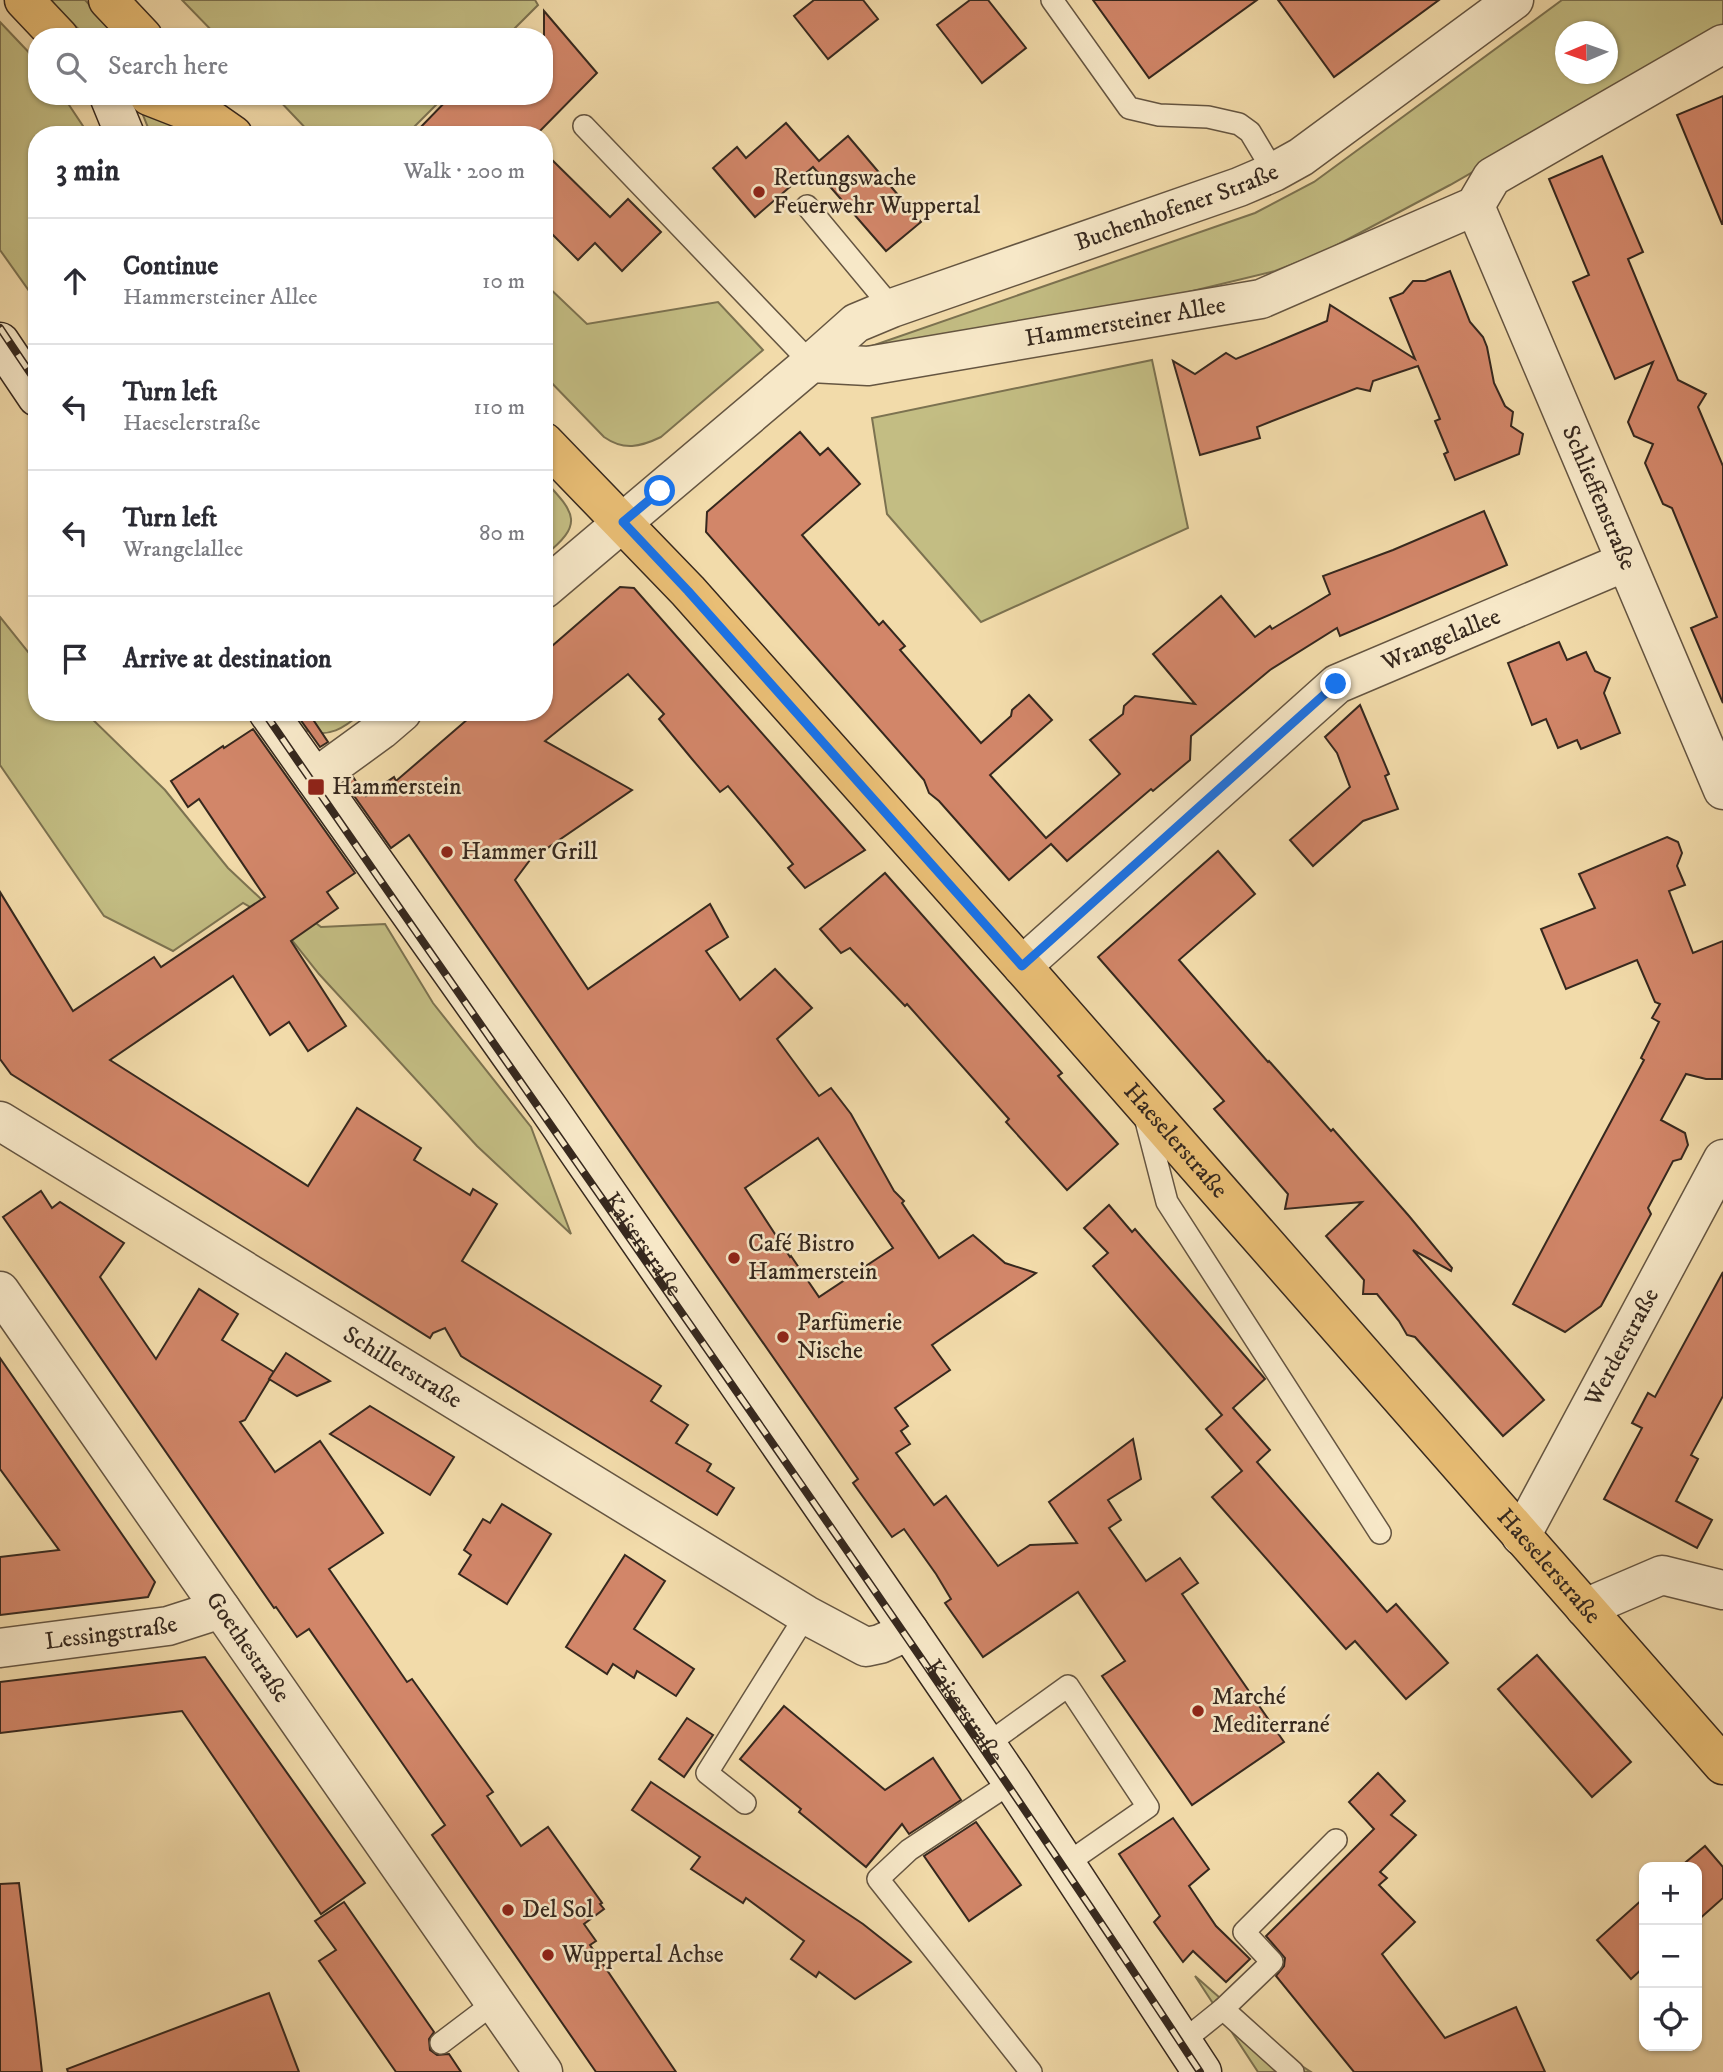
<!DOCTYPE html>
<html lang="en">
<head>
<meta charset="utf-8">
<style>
  :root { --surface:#fff; --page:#f7f7f7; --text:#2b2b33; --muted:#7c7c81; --line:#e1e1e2 }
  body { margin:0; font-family:"IM FELL DW Pica",serif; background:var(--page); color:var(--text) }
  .controls { position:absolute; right:21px; bottom:21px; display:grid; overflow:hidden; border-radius:14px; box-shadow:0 2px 5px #0004 }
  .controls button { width:63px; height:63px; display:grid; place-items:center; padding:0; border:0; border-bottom:2px solid var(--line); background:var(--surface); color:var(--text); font:35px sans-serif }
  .compass { position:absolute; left:1555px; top:21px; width:63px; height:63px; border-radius:50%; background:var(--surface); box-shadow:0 2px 5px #0004; rotate:268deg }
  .stop { position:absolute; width:21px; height:21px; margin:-16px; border:5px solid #1a73e8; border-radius:50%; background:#fff }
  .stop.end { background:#1a73e8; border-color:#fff; box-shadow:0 2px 7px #0008 }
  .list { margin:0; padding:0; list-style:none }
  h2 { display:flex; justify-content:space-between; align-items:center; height:91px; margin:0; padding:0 28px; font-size:30px }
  h2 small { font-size:23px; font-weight:400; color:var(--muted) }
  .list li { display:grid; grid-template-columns:46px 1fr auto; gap:21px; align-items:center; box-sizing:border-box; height:126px; padding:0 28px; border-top:2px solid var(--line) }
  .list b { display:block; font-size:26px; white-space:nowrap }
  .list p { margin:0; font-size:23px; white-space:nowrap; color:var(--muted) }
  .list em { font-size:23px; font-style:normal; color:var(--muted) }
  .icon { flex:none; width:38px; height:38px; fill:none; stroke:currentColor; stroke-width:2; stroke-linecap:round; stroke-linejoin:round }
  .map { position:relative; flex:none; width:1723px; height:2072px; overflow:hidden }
  .search { position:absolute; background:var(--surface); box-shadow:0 2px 5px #0004; left:28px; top:28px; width:525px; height:77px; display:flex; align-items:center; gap:18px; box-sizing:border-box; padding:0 24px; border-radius:28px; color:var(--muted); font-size:26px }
  .panel { position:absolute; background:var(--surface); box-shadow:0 2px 5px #0004; left:28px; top:126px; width:525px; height:595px; border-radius:28px }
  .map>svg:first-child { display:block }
  .green { fill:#c3bd83; stroke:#7c7250; stroke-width:2; fill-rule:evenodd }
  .building { fill:#d28669; stroke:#36281e; stroke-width:2; fill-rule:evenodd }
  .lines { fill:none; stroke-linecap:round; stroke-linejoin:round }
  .lane-casing { stroke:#655541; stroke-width:24 }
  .street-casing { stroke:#655541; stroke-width:41 }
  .secondary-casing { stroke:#36281e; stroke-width:41 }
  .primary-casing { stroke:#36281e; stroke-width:41 }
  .lane { stroke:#f7e8c8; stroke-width:21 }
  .street { stroke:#f7e8c8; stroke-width:38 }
  .secondary { stroke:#f7e8c8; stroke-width:38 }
  .primary { stroke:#e9be75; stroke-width:38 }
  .rail-casing { stroke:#36281e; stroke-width:8 }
  .rail { stroke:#f7e8c8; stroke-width:5; stroke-dasharray:16; stroke-linecap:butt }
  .route { stroke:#1a73e8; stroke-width:9 }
  .poi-dot { fill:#8f2418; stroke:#f7e8c8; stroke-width:2.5 }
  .labels { text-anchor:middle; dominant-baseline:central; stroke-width:5; stroke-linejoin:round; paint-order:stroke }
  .poi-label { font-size:24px; fill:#36281e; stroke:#f7e8c8; text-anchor:start }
  .street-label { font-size:24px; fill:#36281e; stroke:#f7e8c8 }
</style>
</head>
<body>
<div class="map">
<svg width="1723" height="2072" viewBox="0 0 1723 2072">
  <rect width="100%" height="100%" fill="#f2dbaa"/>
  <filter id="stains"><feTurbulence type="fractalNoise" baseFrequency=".00286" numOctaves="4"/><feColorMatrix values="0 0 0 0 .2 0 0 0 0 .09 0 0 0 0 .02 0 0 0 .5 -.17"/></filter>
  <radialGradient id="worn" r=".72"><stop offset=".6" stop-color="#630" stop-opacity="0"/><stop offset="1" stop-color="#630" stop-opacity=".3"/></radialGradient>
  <!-- green -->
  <g class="green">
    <polygon points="48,0 85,0 120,37 87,37"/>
    <polygon points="182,0 535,0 538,5 506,37 218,37"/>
    <path d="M1562 0H1723V28L1450 185 1324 252 1275 271 1180 294 863 349 1255 213 1314 182ZM1566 32H1608V74H1566Z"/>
    <polygon points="0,22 37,61 37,96 63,96 89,135 37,135 37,302 0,250"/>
    <polygon points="275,96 445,96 406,135 312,135"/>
    <polygon points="139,105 192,135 151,135"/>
    <path d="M544 283 587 324 718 302 763 350 661 437C640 447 624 451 604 437L544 375Z"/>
    <polygon points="1152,360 1188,528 981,622 887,514 872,418"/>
    <path d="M544 480C576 514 584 524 544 556Z"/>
    <polygon points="0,617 37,663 37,712 85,712 165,790 228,868 278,915 299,910 321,927 385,924 433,1003 531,1127 571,1234 477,1146 319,974 291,939 264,915 243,903 173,951 104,916 0,765"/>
    <path d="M292 712H363C344 728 329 739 304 730Z"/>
    <polygon points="1195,1976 1285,2055 1311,2072 1258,2072"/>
  </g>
  <!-- building -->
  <g class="building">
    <polygon points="814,0 863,0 878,19 828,59 794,16"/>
    <polygon points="970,0 988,0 1026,48 982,83 937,25"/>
    <polygon points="1093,0 1257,0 1149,78"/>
    <polygon points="1278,0 1439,0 1334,77"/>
    <polygon points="544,11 597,73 536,135 413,135 451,96 544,96"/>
    <polygon points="1723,96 1723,224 1722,224 1677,115"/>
    <polygon points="786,123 819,161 848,136 921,222 886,251 813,167 755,217 713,168 737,147 746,158"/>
    <polygon points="544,152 610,217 628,199 661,232 622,271 595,243 578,260 544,226"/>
    <polygon points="1602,156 1643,252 1628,259 1678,380 1706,394 1698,407 1723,466 1723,703 1691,628 1717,617 1672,508 1663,504 1645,463 1653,444 1634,436 1628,422 1653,362 1615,379 1573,282 1589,275 1549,179"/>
    <polygon points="1450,271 1470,322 1483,337 1487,347 1494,383 1505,406 1513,412 1511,426 1523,434 1519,454 1455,480 1444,454 1448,452 1435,421 1440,419 1418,366 1373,381 1370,391 1357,388 1257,427 1260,438 1200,455 1173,361 1195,374 1226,353 1236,359 1327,321 1330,305 1415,359 1390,298 1403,293 1413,281 1425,281"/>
    <polygon points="800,432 820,455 828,448 860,484 802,535 879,625 883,621 905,646 900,650 981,743 1011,716 1012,710 1029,695 1052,720 990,775 1046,838 1120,774 1090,740 1123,714 1124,706 1135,696 1195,704 1153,654 1221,596 1255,637 1270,626 1272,629 1330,594 1323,576 1393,550 1484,511 1507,565 1340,636 1337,628 1270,670 1191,736 1190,760 1153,791 1151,789 1067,861 1051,844 1009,880 939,801 929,793 924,780 706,532 707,512"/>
    <path d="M620 587 634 588 865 850 805 888 788 868 793 864 775 842 728 786 720 792 692 759 659 719 664 714 628 674 545 741 632 790 530 860 515 880 588 989 710 904 728 937 706 951 740 1000 775 969 812 1008 777 1039 819 1096 831 1088 851 1114 894 1191 904 1201 902 1203 939 1258 973 1235 1005 1263 1036 1273 932 1345 950 1370 895 1408 908 1426 901 1431 910 1444 896 1453 934 1505 946 1496 998 1566 1030 1545 1077 1543 1049 1502 1133 1439 1141 1479 1108 1500 1121 1520 1109 1528 1146 1581 1180 1558 1198 1583 1182 1594 1284 1742 1192 1805 1102 1676 1125 1661 1078 1592 983 1657 945 1603 951 1599 936 1574 904 1529 892 1537 853 1483 858 1479 409 835 391 848 345 783 353 777 366 796 394 777 396 781 476 712H544V653ZM818 1138 893 1248 819 1297 791 1256 790 1257 745 1188Z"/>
    <polygon points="1559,642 1567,660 1586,652 1595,671 1610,678 1604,693 1620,733 1581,749 1577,740 1558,748 1546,719 1532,725 1508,663"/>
    <polygon points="1360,705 1389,774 1385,776 1398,809 1363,821 1313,866 1290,840 1350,787 1337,753 1325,737"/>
    <polygon points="295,712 308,712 328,742 320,747"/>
    <polygon points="253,729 355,873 327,892 338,908 291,941 346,1026 308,1051 289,1022 270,1035 233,976 110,1060 308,1186 357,1108 421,1148 414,1160 470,1195 473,1189 497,1204 462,1261 661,1386 651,1401 688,1425 676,1443 711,1464 707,1471 734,1488 717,1515 461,1356 445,1328 433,1333 430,1338 11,1074 0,1059 0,892 73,1011 154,957 161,967 265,897 199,799 188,807 171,781 223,746 224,748"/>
    <polygon points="1667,837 1678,842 1682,853 1677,866 1685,885 1669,891 1693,953 1723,941 1722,1079 1706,1079 1686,1074 1661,1120 1685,1133 1688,1145 1681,1159 1673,1161 1648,1208 1651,1214 1601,1306 1565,1332 1513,1304 1644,1060 1641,1058 1659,1022 1652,1018 1660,1004 1655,1002 1637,960 1566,989 1541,929 1595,908 1579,874"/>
    <polygon points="1218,851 1255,894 1179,960 1268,1062 1269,1061 1331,1131 1333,1129 1409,1216 1452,1268 1451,1271 1413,1250 1544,1400 1503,1436 1415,1337 1407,1335 1399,1321 1377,1294 1363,1294 1364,1280 1326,1236 1362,1202 1285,1209 1288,1194 1214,1109 1224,1101 1098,957"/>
    <polygon points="885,873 1062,1073 1058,1076 1118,1144 1067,1190 1006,1122 1009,1119 907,1004 905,1006 850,948 841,953 820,929"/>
    <polygon points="41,1191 52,1208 60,1202 124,1243 100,1277 156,1359 199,1289 238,1314 222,1340 274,1372 245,1420 240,1422 275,1472 320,1441 383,1533 329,1569 407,1682 412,1679 493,1792 487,1796 521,1846 548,1827 602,1903 600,1904 604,1909 584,1924 596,1941 590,1945 676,2072 596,2072 432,1835 445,1825 398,1757 309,1629 297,1637 276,1607 274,1608 3,1217"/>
    <polygon points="1109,1205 1132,1232 1135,1229 1265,1379 1233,1408 1270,1450 1257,1462 1387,1612 1396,1604 1448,1663 1406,1699 1355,1641 1346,1649 1212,1497 1242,1471 1206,1429 1222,1415 1093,1266 1108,1253 1084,1228"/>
    <polygon points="1723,1272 1723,1396 1691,1455 1698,1459 1676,1501 1712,1520 1697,1548 1604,1499 1642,1428 1632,1423 1648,1393 1655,1397"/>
    <polygon points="286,1353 330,1381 297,1396 269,1379"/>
    <polygon points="0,1358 155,1582 148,1597 0,1615 0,1557 59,1550 0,1469"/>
    <polygon points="370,1406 454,1457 430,1495 330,1434"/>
    <polygon points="502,1504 551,1534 507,1604 459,1574 471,1555 464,1550 483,1519 490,1523"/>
    <polygon points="625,1555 665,1581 634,1629 694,1669 676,1696 637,1671 634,1678 613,1664 607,1674 566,1647"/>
    <polygon points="1537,1655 1631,1762 1592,1797 1498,1689"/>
    <polygon points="205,1657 365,1883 321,1914 182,1711 0,1733 0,1682"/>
    <polygon points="784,1706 885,1790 933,1758 961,1800 909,1834 902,1824 866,1867 799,1812 801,1809 740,1759"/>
    <polygon points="687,1718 713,1735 684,1777 659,1759"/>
    <polygon points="1378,1773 1405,1801 1391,1815 1416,1835 1380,1872 1387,1878 1379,1885 1415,1922 1382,1954 1445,2038 1516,2007 1545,2072 1354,2072 1276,1976 1284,1966 1285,1958 1266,1936 1374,1829 1349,1802"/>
    <polygon points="651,1782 863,1924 911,1962 855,1999 819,1972 816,1977 791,1959 804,1941 746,1898 743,1903 691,1869 700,1857 632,1810"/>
    <polygon points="1173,1818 1209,1869 1189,1886 1216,1926 1250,1959 1226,1982 1193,1951 1183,1962 1154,1922 1160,1916 1119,1854"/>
    <polygon points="976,1822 1021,1885 969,1921 924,1856"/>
    <polygon points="1705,1846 1723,1867 1723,1898 1697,1921 1697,1867 1680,1867"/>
    <polygon points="19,1883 36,2019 42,2072 0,2072 0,1884"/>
    <polygon points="1644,1898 1644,1967 1631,1979 1597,1940"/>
    <polygon points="344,1902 434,2032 429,2039 430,2050 437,2055 449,2054 461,2072 396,2072 319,1961 336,1950 315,1921"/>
    <polygon points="269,1993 299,2072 68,2072 67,2069"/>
  </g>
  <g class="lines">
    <!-- lane casing -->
    <g class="lane-casing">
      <g id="lane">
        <polyline points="1052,0 1129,108 1159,115 1208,117 1239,124 1250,132 1274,172"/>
        <polyline points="584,126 811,363"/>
        <polyline points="807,206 892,308"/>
        <polyline points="1145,1117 1167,1202 1380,1533"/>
        <polyline points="986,1745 1068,1686 1148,1807 1066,1864"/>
        <polyline points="1012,1782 909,1850 878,1879 1031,2072"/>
        <polyline points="745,1803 707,1773 806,1615"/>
        <polyline points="1223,2009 1293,2072"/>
        <polyline points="1182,2042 1223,2009 1272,1962 1244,1932 1336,1840"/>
        <polyline points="441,2043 494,2003"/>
      </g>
    </g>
    <!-- street casing -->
    <g class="street-casing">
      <g id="street">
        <path id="s1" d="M1475 206 1723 790"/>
        <path id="s2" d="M811 363 856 323 892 308 1239 187 1274 172 1301 157 1514 0"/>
        <path id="s3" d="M544 589 811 363 868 366 1261 299 1475 206 1492 177 1723 44"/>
        <polyline points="315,778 381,730 402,712"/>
        <path id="s4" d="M1022 966 1337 684 1625 562"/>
        <path id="s5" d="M0 1121 806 1615 866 1647 880 1644 909 1631"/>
        <path id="s6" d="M0 1291 543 2072"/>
        <path id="s7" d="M1521 1536 1723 1159"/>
        <polyline points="1585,1608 1662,1575 1723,1590"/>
        <path id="s8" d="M0 1648 168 1626 221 1609"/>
      </g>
    </g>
    <!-- secondary casing -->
    <g class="secondary-casing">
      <g id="secondary">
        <polyline points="109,96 125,135"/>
        <polyline points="0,342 37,397"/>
        <path id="s9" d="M268 712 549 1109 909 1631 1012 1782 1202 2072"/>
      </g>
    </g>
    <!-- primary casing -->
    <g class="primary-casing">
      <g id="primary">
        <polyline points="24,0 59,37"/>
        <polyline points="108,0 143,37"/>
        <polyline points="149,96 213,121 233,135"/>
        <path id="s10" d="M544 442 688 591 1022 966 1723 1765"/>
      </g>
    </g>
    <!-- lane -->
    <use href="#lane" class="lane"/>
    <!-- street -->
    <use href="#street" class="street"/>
    <!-- secondary -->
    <use href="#secondary" class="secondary"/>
    <!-- primary -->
    <use href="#primary" class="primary"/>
    <!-- rail casing -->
    <g class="rail-casing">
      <g id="rail">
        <polyline points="0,328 37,383"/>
        <path d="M264 712C576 1166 897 1612 1200 2072"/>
      </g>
    </g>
    <!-- rail -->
    <use href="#rail" class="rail"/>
  </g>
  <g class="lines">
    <!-- route -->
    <polyline class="route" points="660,491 623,522 688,591 1022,966 1336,684"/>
  </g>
  <!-- markers -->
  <g class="poi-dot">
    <circle cx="759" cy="192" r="7"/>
    <rect x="307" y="778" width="18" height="18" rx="3.5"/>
    <circle cx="447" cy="852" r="7"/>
    <circle cx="734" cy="1258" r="7"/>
    <circle cx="783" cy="1337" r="7"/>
    <circle cx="1198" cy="1711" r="7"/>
    <circle cx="508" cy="1910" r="7"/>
    <circle cx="548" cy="1955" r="7"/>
  </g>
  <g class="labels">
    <!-- poi labels -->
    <g class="poi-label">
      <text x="773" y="178">Rettungswache<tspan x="773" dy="28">Feuerwehr Wuppertal</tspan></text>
      <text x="332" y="787">Hammerstein</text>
      <text x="461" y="852">Hammer Grill</text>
      <text x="748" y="1244">Café Bistro<tspan x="748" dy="28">Hammerstein</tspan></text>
      <text x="797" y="1323">Parfümerie<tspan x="797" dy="28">Nische</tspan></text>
      <text x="1212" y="1697">Marché<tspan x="1212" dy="28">Mediterrané</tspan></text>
      <text x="522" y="1910">Del Sol</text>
      <text x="562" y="1955">Wuppertal Achse</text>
    </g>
    <!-- street labels -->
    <g class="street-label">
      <text stroke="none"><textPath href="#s2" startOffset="401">Buchenhofener Straße</textPath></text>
      <text stroke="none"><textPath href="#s3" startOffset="668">Hammersteiner Allee</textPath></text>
      <text stroke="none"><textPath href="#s1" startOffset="317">Schlieffenstraße</textPath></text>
      <text stroke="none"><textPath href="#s4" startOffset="536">Wrangelallee</textPath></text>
      <text stroke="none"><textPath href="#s10" startOffset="942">Haeselerstraße</textPath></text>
      <text stroke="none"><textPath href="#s9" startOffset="651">Kaiserstraße</textPath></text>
      <text stroke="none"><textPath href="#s7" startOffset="214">Werderstraße</textPath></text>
      <text stroke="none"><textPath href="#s5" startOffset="472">Schillerstraße</textPath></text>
      <text stroke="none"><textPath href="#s10" startOffset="1508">Haeselerstraße</textPath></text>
      <text stroke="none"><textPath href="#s8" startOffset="112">Lessingstraße</textPath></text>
      <text stroke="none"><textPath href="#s6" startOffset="434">Goethestraße</textPath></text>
      <text stroke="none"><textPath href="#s9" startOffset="1218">Kaiserstraße</textPath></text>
    </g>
  </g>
  <rect width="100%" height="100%" filter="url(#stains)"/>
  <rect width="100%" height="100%" fill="url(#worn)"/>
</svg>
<div class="controls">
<button>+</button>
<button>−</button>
<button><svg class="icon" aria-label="locate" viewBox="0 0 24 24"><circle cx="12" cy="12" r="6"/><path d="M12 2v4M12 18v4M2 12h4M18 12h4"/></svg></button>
</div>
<svg class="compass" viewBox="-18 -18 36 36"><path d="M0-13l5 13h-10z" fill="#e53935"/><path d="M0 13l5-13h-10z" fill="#7c7c81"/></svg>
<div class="stop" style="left:660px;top:491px"></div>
<div class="stop end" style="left:1336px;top:684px"></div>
<div class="search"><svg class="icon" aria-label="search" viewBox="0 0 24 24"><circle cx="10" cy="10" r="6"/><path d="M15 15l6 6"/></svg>Search here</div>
<section class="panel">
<h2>3 min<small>Walk · 200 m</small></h2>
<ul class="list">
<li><svg class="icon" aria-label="ahead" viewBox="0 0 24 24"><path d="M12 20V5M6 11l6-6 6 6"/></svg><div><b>Continue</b><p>Hammersteiner Allee</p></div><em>10 m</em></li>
<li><svg class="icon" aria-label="left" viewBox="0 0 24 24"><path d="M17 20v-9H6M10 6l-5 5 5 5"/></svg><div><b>Turn left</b><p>Haeselerstraße</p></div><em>110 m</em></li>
<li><svg class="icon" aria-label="left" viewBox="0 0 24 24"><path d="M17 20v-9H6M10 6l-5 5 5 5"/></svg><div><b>Turn left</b><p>Wrangelallee</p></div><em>80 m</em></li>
<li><svg class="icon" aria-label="arrive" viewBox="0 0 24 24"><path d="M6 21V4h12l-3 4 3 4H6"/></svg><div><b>Arrive at destination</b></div></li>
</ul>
</section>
</div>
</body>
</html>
